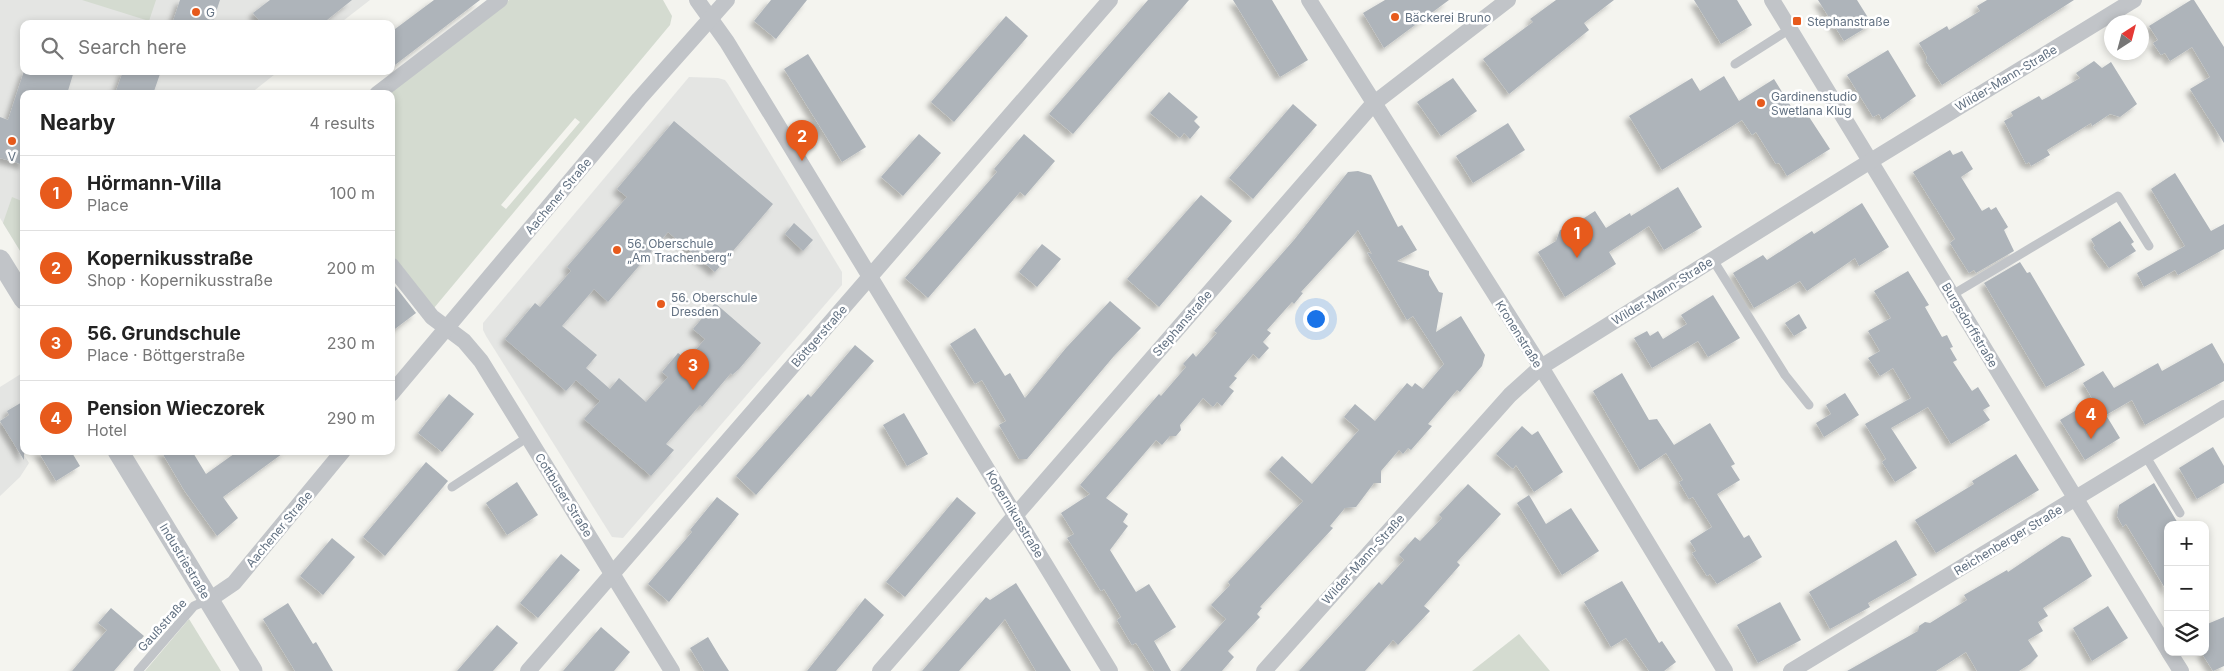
<!DOCTYPE html>
<html lang="en">
<head>
<meta charset="utf-8">
<style>
  :root { --surface:#fff; --page:#f2f2f2; --text:#222; --muted:#767676; --line:#e0e0e0; --accent:#e75a1c }
  body { margin:0; font-family:Inter,sans-serif; background:var(--page); color:var(--text) }
  .controls { position:absolute; right:15px; bottom:15px; display:grid; overflow:hidden; border-radius:10px; box-shadow:0 2px 8px #0003 }
  .controls button { width:45px; height:45px; display:grid; place-items:center; padding:0; border:0; border-bottom:1px solid var(--line); background:var(--surface); color:var(--text); font:25px sans-serif }
  .compass { position:absolute; left:2104px; top:15px; width:45px; height:45px; border-radius:50%; background:var(--surface); box-shadow:0 2px 8px #0003; rotate:36deg }
  .you { position:absolute; left:1315px; top:318px; width:18px; height:18px; margin:-12px; border:4px solid #fff; border-radius:50%; background:#1a73e8; box-shadow:0 0 0 8px #1a73e833 }
  .badge { display:grid; place-items:center; width:32px; height:32px; border-radius:50%; background:var(--accent); color:#fff; font-size:16px; font-weight:700 }
  .pin { position:absolute; translate:-50% -41px; filter:drop-shadow(0 1px 2px #0008) }
  .pin::after { content:''; position:absolute; top:26px; width:18px; height:15px; background:inherit; clip-path:polygon(0 0,100% 0,50% 100%) }
  .list { margin:0; padding:0; list-style:none }
  h2 { display:flex; justify-content:space-between; align-items:center; height:65px; margin:0; padding:0 20px; font-size:21px }
  h2 small { font-size:16px; font-weight:400; color:var(--muted) }
  .list li { display:grid; grid-template-columns:32px 1fr auto; gap:15px; align-items:center; box-sizing:border-box; height:75px; padding:0 20px; border-top:1px solid var(--line) }
  .list b { display:block; font-size:19px; white-space:nowrap }
  .list p { margin:0; font-size:16px; white-space:nowrap; color:var(--muted) }
  .list em { font-size:16px; font-style:normal; color:var(--muted) }
  .icon { flex:none; width:28px; height:28px; fill:none; stroke:currentColor; stroke-width:2; stroke-linecap:round; stroke-linejoin:round }
  .map { position:relative; flex:none; width:2224px; height:671px; overflow:hidden }
  .search { position:absolute; background:var(--surface); box-shadow:0 2px 8px #0003; left:20px; top:20px; width:375px; height:55px; display:flex; align-items:center; gap:12px; box-sizing:border-box; padding:0 18px; border-radius:10px; color:var(--muted); font-size:19px }
  .panel { position:absolute; background:var(--surface); box-shadow:0 2px 8px #0003; left:20px; top:90px; width:375px; height:365px; border-radius:10px }
  .map>svg:first-child { display:block }
  .built { fill:#e4e5e3 }
  .green { fill:#d4dbd0; fill-rule:evenodd }
  .building { fill:#aeb4ba; filter:url(#shadow) }
  .lines { fill:none; stroke-linecap:round; stroke-linejoin:round }
  .service { stroke:#c1c4c8; stroke-width:9 }
  .minor { stroke:#c1c4c8; stroke-width:16 }
  .tertiary { stroke:#c1c4c8; stroke-width:21 }
  .poi-dot { fill:#e75a1c; stroke:#fff; stroke-width:2 }
  .labels { text-anchor:middle; dominant-baseline:central; stroke-width:5; stroke-linejoin:round; paint-order:stroke }
  .poi-label { font-size:12px; fill:#627182; stroke:#fff; text-anchor:start }
  .street-label { font-size:12px; fill:#627182; stroke:#fff }
</style>
</head>
<body>
<div class="map">
<svg width="2224" height="671" viewBox="0 0 2224 671">
  <defs>
    <filter id="shadow"><feDropShadow dx="-4.5" dy="4.5" stdDeviation="2.5" flood-color="#0004"/></filter>
  </defs>
  <rect width="100%" height="100%" fill="#f4f4ef"/>
  <!-- built -->
  <g class="built">
    <polygon points="0,0 370,0 339,24 24,24 24,71 279,71 250,94 24,94 24,257 0,218"/>
    <polygon points="689,77 718,78 725,80 728,84 842,272 842,285 623,538 612,537 486,336 483,330 483,323"/>
    <polygon points="24,372 24,451 29,451 24,455 29,463 20,477 0,496 0,387"/>
  </g>
  <!-- green -->
  <g class="green">
    <polygon points="82,0 156,0 149,21"/>
    <path d="M509 0H663L672 16 670 25 434 308 391 253V94H385ZM575 118 580 122 506 209 501 205Z"/>
    <polygon points="12,197 24,202 22,254 3,223"/>
    <polygon points="189,619 221,671 145,671"/>
    <polygon points="1519,634 1550,671 1472,671"/>
  </g>
  <!-- building -->
  <g class="building">
    <polygon points="180,0 220,0 212,24 172,24"/>
    <polygon points="270,0 352,0 322,24 262,24 253,13"/>
    <polygon points="434,0 480,0 391,68 391,32"/>
    <polygon points="771,0 807,0 776,39 754,21"/>
    <polygon points="1148,0 1189,0 1073,134 1049,114"/>
    <polygon points="1233,0 1272,0 1308,60 1280,77"/>
    <polygon points="1385,0 1449,0 1384,48 1363,13"/>
    <polygon points="1556,0 1614,0 1584,23 1589,30 1509,94 1483,59 1533,22 1530,19"/>
    <polygon points="1694,0 1737,0 1752,25 1721,44"/>
    <polygon points="1818,0 1857,0 1872,24 1844,41"/>
    <polygon points="1987,0 2074,0 1942,85 1926,61 1927,57 1919,43 1947,26 1949,30 1980,11 1977,6"/>
    <polygon points="2191,0 2194,0 2224,47 2224,143 2190,89 2210,77 2192,47 2170,61 2165,53 2161,55 2153,43 2158,40 2149,26"/>
    <polygon points="1006,16 1028,36 954,122 931,102"/>
    <polygon points="1888,50 1916,96 1882,120 1879,114 1873,117 1847,75"/>
    <polygon points="808,54 866,147 842,162 784,69"/>
    <polygon points="2094,61 2102,68 2111,62 2137,104 2120,117 2110,114 2092,126 2091,123 2047,150 2050,155 2031,166 2029,162 2026,164 2004,121 2013,116 2011,112 2039,96 2042,100 2048,97 2080,78 2076,73"/>
    <polygon points="24,71 74,71 67,94 24,94 24,165 0,158 0,117 8,120"/>
    <polygon points="123,71 161,71 153,94 115,94"/>
    <polygon points="1724,76 1739,101 1774,79 1792,108 1800,103 1830,149 1787,176 1779,163 1776,164 1756,132 1752,135 1742,120 1662,170 1629,116 1692,78 1700,91"/>
    <polygon points="1453,78 1477,111 1441,136 1417,102"/>
    <polygon points="1169,92 1198,117 1194,121 1200,127 1190,139 1184,133 1180,138 1150,113"/>
    <polygon points="1293,104 1317,125 1253,199 1229,178"/>
    <polygon points="674,121 773,204 715,272 668,232 608,302 594,289 562,326 597,355 586,368 610,389 619,378 646,402 668,377 662,372 678,353 687,360 705,339 693,329 715,303 761,343 739,369 732,375 731,373 702,407 700,405 666,444 674,450 651,476 584,419 600,401 576,380 566,391 505,339 535,303 540,307 571,271 567,267 627,197 617,189"/>
    <polygon points="1508,123 1525,150 1473,183 1456,156"/>
    <polygon points="919,134 941,153 903,196 881,177"/>
    <polygon points="1024,134 1055,161 1025,196 1020,192 928,298 905,278 997,172 994,169"/>
    <polygon points="1950,150 1953,155 1962,151 1973,169 1961,177 1982,211 1989,207 1991,210 1996,207 2008,227 2004,230 2014,251 1976,273 1974,270 1969,273 1950,243 1955,239 1913,172"/>
    <polygon points="1358,171 1371,175 1398,227 1402,225 1417,250 1397,261 1429,271 1429,275 1439,292 1443,293 1436,332 1461,316 1485,355 1482,366 1460,392 1457,390 1428,424 1432,426 1411,450 1408,448 1403,454 1399,450 1381,471 1381,483 1374,483 1356,507 1345,508 1330,526 1333,528 1260,607 1262,608 1257,614 1260,617 1228,651 1234,657 1222,671 1180,671 1226,619 1211,605 1230,585 1228,582 1303,501 1269,470 1282,456 1312,484 1359,430 1344,417 1355,404 1375,421 1407,383 1412,387 1415,383 1423,389 1444,364 1413,316 1407,320 1367,252 1372,254 1358,230 1301,292 1303,293 1294,304 1292,302 1267,330 1271,333 1263,342 1269,348 1259,359 1253,354 1234,376 1237,378 1229,387 1234,391 1222,406 1217,402 1213,407 1203,398 1180,425 1181,430 1176,436 1170,436 1162,445 1156,440 1106,498 1128,514 1123,522 1128,526 1110,550 1136,592 1149,584 1176,627 1154,641 1171,671 1154,671 1136,643 1132,645 1117,620 1121,617 1104,589 1101,591 1067,538 1074,534 1061,513 1090,494 1080,485 1159,394 1161,396 1186,367 1183,364 1193,353 1196,357 1217,333 1214,331 1294,240 1348,172"/>
    <polygon points="2175,173 2211,231 2224,224 2224,249 2178,275 2175,270 2144,287 2137,273 2185,246 2151,189"/>
    <polygon points="1678,187 1702,227 1664,250 1649,226 1609,252 1616,264 1565,297 1538,252 1556,241 1560,230 1567,229 1595,211 1606,228 1630,213 1631,216"/>
    <polygon points="1201,195 1232,221 1159,307 1127,279"/>
    <polygon points="1862,203 1889,247 1859,266 1855,258 1807,291 1800,281 1754,308 1733,273 1763,255 1767,260 1812,231 1814,234"/>
    <polygon points="2120,221 2134,242 2131,244 2136,251 2109,268 2093,247 2095,246 2091,239"/>
    <polygon points="794,223 813,240 803,251 785,234"/>
    <polygon points="1042,244 1061,259 1037,287 1019,272"/>
    <polygon points="2020,262 2027,273 2030,272 2085,365 2046,387 1984,283"/>
    <polygon points="1908,271 1929,305 1925,307 1942,337 1947,335 1953,347 1950,348 1957,360 1953,362 1972,391 1978,387 1990,406 1983,410 1990,420 1951,444 1928,407 1891,428 1917,468 1895,482 1882,462 1886,459 1865,424 1911,398 1893,368 1880,376 1868,358 1880,351 1868,331 1891,318 1874,291"/>
    <polygon points="391,281 416,313 391,332"/>
    <polygon points="1713,295 1740,338 1708,357 1698,341 1652,368 1634,338 1647,331 1650,336 1658,331 1663,339 1687,324 1681,315"/>
    <polygon points="1110,301 1141,328 1114,356 1027,459 1019,459 999,425 1006,421 982,380 975,384 950,344 975,328 1005,376 1010,373 1025,398 1066,348"/>
    <polygon points="1799,314 1807,328 1794,336 1785,323"/>
    <polygon points="2212,343 2224,364 2224,381 2145,425 2132,400 2106,415 2120,438 2085,460 2060,420 2093,400 2083,383 2103,371 2114,388 2158,363 2162,371"/>
    <polygon points="855,345 874,361 756,495 736,476 808,394 811,397"/>
    <polygon points="1622,373 1649,420 1657,419 1674,445 1710,423 1735,464 1731,466 1740,480 1717,494 1744,538 1749,535 1762,557 1717,584 1710,574 1707,576 1692,553 1696,551 1690,541 1712,527 1693,497 1689,499 1679,482 1683,480 1666,453 1640,470 1593,391"/>
    <polygon points="1845,393 1859,415 1824,437 1816,423 1831,414 1826,405"/>
    <polygon points="449,394 474,414 442,452 418,433"/>
    <polygon points="24,401 24,460 0,421 9,415 7,411"/>
    <polygon points="904,413 928,454 907,466 883,425"/>
    <polygon points="1522,426 1532,435 1538,431 1563,472 1534,492 1516,465 1513,469 1496,454"/>
    <polygon points="2213,447 2224,466 2224,483 2197,499 2179,468"/>
    <polygon points="38,451 71,451 80,466 56,481"/>
    <polygon points="161,451 192,451 206,474 238,451 286,451 223,497 238,518 217,536 184,490"/>
    <polygon points="2016,454 2039,490 1936,553 1915,520 1974,484 1972,481"/>
    <polygon points="426,462 448,481 385,556 363,537"/>
    <polygon points="517,482 538,515 507,535 486,503"/>
    <polygon points="2154,483 2179,525 2168,525 2168,593 2126,524 2123,527 2117,516 2119,505"/>
    <polygon points="1468,484 1501,514 1457,562 1460,565 1424,606 1430,611 1398,645 1393,640 1365,671 1299,671 1379,582 1382,585 1404,560 1399,555 1415,537 1420,541 1442,518 1439,515"/>
    <polygon points="1529,495 1546,524 1571,508 1599,551 1562,575 1517,503"/>
    <polygon points="717,497 739,514 669,602 648,584 692,532 690,530"/>
    <polygon points="957,497 976,513 905,597 886,582"/>
    <polygon points="2062,536 2070,538 2092,576 2043,608 2048,616 2038,622 2043,631 2028,640 2038,656 2030,664 2019,671 1977,671 1966,652 1936,671 1847,671 1918,631 1919,626 1925,622 1930,623 1967,600 1964,595 2007,570 2008,572"/>
    <polygon points="332,538 355,557 323,595 300,576"/>
    <polygon points="1896,540 1917,575 1868,603 1870,607 1830,629 1809,592"/>
    <polygon points="561,554 580,570 538,618 520,603"/>
    <polygon points="1622,581 1659,643 1662,641 1676,662 1664,671 1649,671 1626,638 1611,647 1584,602"/>
    <polygon points="1016,583 1071,671 1036,671 1005,619 959,671 922,671 986,597 990,600"/>
    <polygon points="865,598 884,615 836,671 807,671"/>
    <polygon points="1780,602 1801,640 1758,663 1737,625"/>
    <polygon points="288,603 313,644 316,642 333,671 295,671 263,619"/>
    <polygon points="2108,606 2128,638 2092,661 2073,628"/>
    <polygon points="111,608 144,636 114,671 72,671 107,630 98,623"/>
    <polygon points="2224,617 2224,666 2213,671 2201,652 2205,652 2205,625"/>
    <polygon points="497,625 518,643 493,671 457,671"/>
    <polygon points="601,627 630,652 614,671 563,671"/>
    <polygon points="708,637 720,657 729,671 704,671 690,648"/>
  </g>
  <g class="lines">
    <!-- service -->
    <g class="service">
      <polyline points="1735,64 1790,29"/>
      <polyline points="1713,260 1785,375 1809,405"/>
      <polyline points="1952,295 2118,196 2149,246"/>
      <polyline points="2145,455 2180,513"/>
      <polyline points="452,487 528,437"/>
      <polyline points="138,671 194,606 208,600"/>
    </g>
    <!-- minor -->
    <g class="minor">
      <polyline points="697,0 727,42 1110,671"/>
      <polyline points="1309,0 1541,367 1725,671"/>
      <polyline points="1772,0 2168,650"/>
      <polyline points="377,94 500,0"/>
      <polyline points="391,265 432,317 464,341 481,361 672,671"/>
      <polyline points="391,394 639,99 727,0"/>
      <polyline points="209,600 234,583 343,451"/>
      <polyline points="2169,652 2181,671"/>
      <polyline points="528,671 1110,0"/>
      <polyline points="880,671 1373,104 1508,0"/>
      <polyline points="1264,671 1510,395 1541,367 1856,170 2134,0"/>
      <polyline points="1791,671 2224,408"/>
    </g>
    <!-- tertiary -->
    <g class="tertiary">
      <polyline points="0,260 24,299"/>
      <polyline points="118,451 252,671"/>
    </g>
  </g>
  <!-- markers -->
  <g class="poi-dot">
    <circle cx="196" cy="12" r="5"/>
    <circle cx="1395" cy="17" r="5"/>
    <rect x="1792" y="16" width="10" height="10" rx="2.5"/>
    <circle cx="1761" cy="103" r="5"/>
    <circle cx="12" cy="141" r="5"/>
    <circle cx="617" cy="250" r="5"/>
    <circle cx="661" cy="304" r="5"/>
  </g>
  <g class="labels">
    <!-- poi labels -->
    <g class="poi-label">
      <text x="206" y="12">G</text>
      <text x="1405" y="17">Bäckerei Bruno</text>
      <text x="1807" y="21">Stephanstraße</text>
      <text x="1771" y="96">Gardinenstudio<tspan x="1771" dy="14">Swetlana Klug</tspan></text>
      <text x="12" y="156" text-anchor="middle">V</text>
      <text x="627" y="243">56. Oberschule<tspan x="627" dy="14">„Am Trachenberg“</tspan></text>
      <text x="671" y="297">56. Oberschule<tspan x="671" dy="14">Dresden</tspan></text>
    </g>
    <!-- street labels -->
    <g class="street-label">
      <text transform="translate(2006 78) rotate(-31)">Wilder-Mann-Straße</text>
      <text transform="translate(558 196) rotate(-50)">Aachener Straße</text>
      <text transform="translate(1662 291) rotate(-32)">Wilder-Mann-Straße</text>
      <text transform="translate(1182 323) rotate(-49)">Stephanstraße</text>
      <text transform="translate(1970 325) rotate(59)">Burgsdorffstraße</text>
      <text transform="translate(1519 334) rotate(58)">Kronenstraße</text>
      <text transform="translate(819 336) rotate(-49)">Böttgerstraße</text>
      <text transform="translate(564 495) rotate(58)">Cottbuser Straße</text>
      <text transform="translate(1015 514) rotate(59)">Kopernikusstraße</text>
      <text transform="translate(279 529) rotate(-50)">Aachener Straße</text>
      <text transform="translate(2008 540) rotate(-31)">Reichenberger Straße</text>
      <text transform="translate(1363 559) rotate(-48)">Wilder-Mann-Straße</text>
      <text transform="translate(185 561) rotate(59)">Industriestraße</text>
      <text transform="translate(162 625) rotate(-48)">Gaußstraße</text>
    </g>
  </g>
</svg>
<div class="controls">
<button>+</button>
<button>−</button>
<button><svg class="icon" aria-label="layers" viewBox="0 0 24 24"><path d="M12 4l9 5-9 5-9-5zM3 14l9 5 9-5"/></svg></button>
</div>
<svg class="compass" viewBox="-18 -18 36 36"><path d="M0-13l5 13h-10z" fill="#e53935"/><path d="M0 13l5-13h-10z" fill="#767676"/></svg>
<div class="you"></div>
<div class="pin badge" style="left:1577px;top:258px">1</div>
<div class="pin badge" style="left:802px;top:161px">2</div>
<div class="pin badge" style="left:693px;top:390px">3</div>
<div class="pin badge" style="left:2091px;top:439px">4</div>
<div class="search"><svg class="icon" aria-label="search" viewBox="0 0 24 24"><circle cx="10" cy="10" r="6"/><path d="M15 15l6 6"/></svg>Search here</div>
<section class="panel">
<h2>Nearby<small>4 results</small></h2>
<ul class="list">
<li><span class="badge">1</span><div><b>Hörmann-Villa</b><p>Place</p></div><em>100 m</em></li>
<li><span class="badge">2</span><div><b>Kopernikusstraße</b><p>Shop · Kopernikusstraße</p></div><em>200 m</em></li>
<li><span class="badge">3</span><div><b>56. Grundschule</b><p>Place · Böttgerstraße</p></div><em>230 m</em></li>
<li><span class="badge">4</span><div><b>Pension Wieczorek</b><p>Hotel</p></div><em>290 m</em></li>
</ul>
</section>
</div>
</body>
</html>
